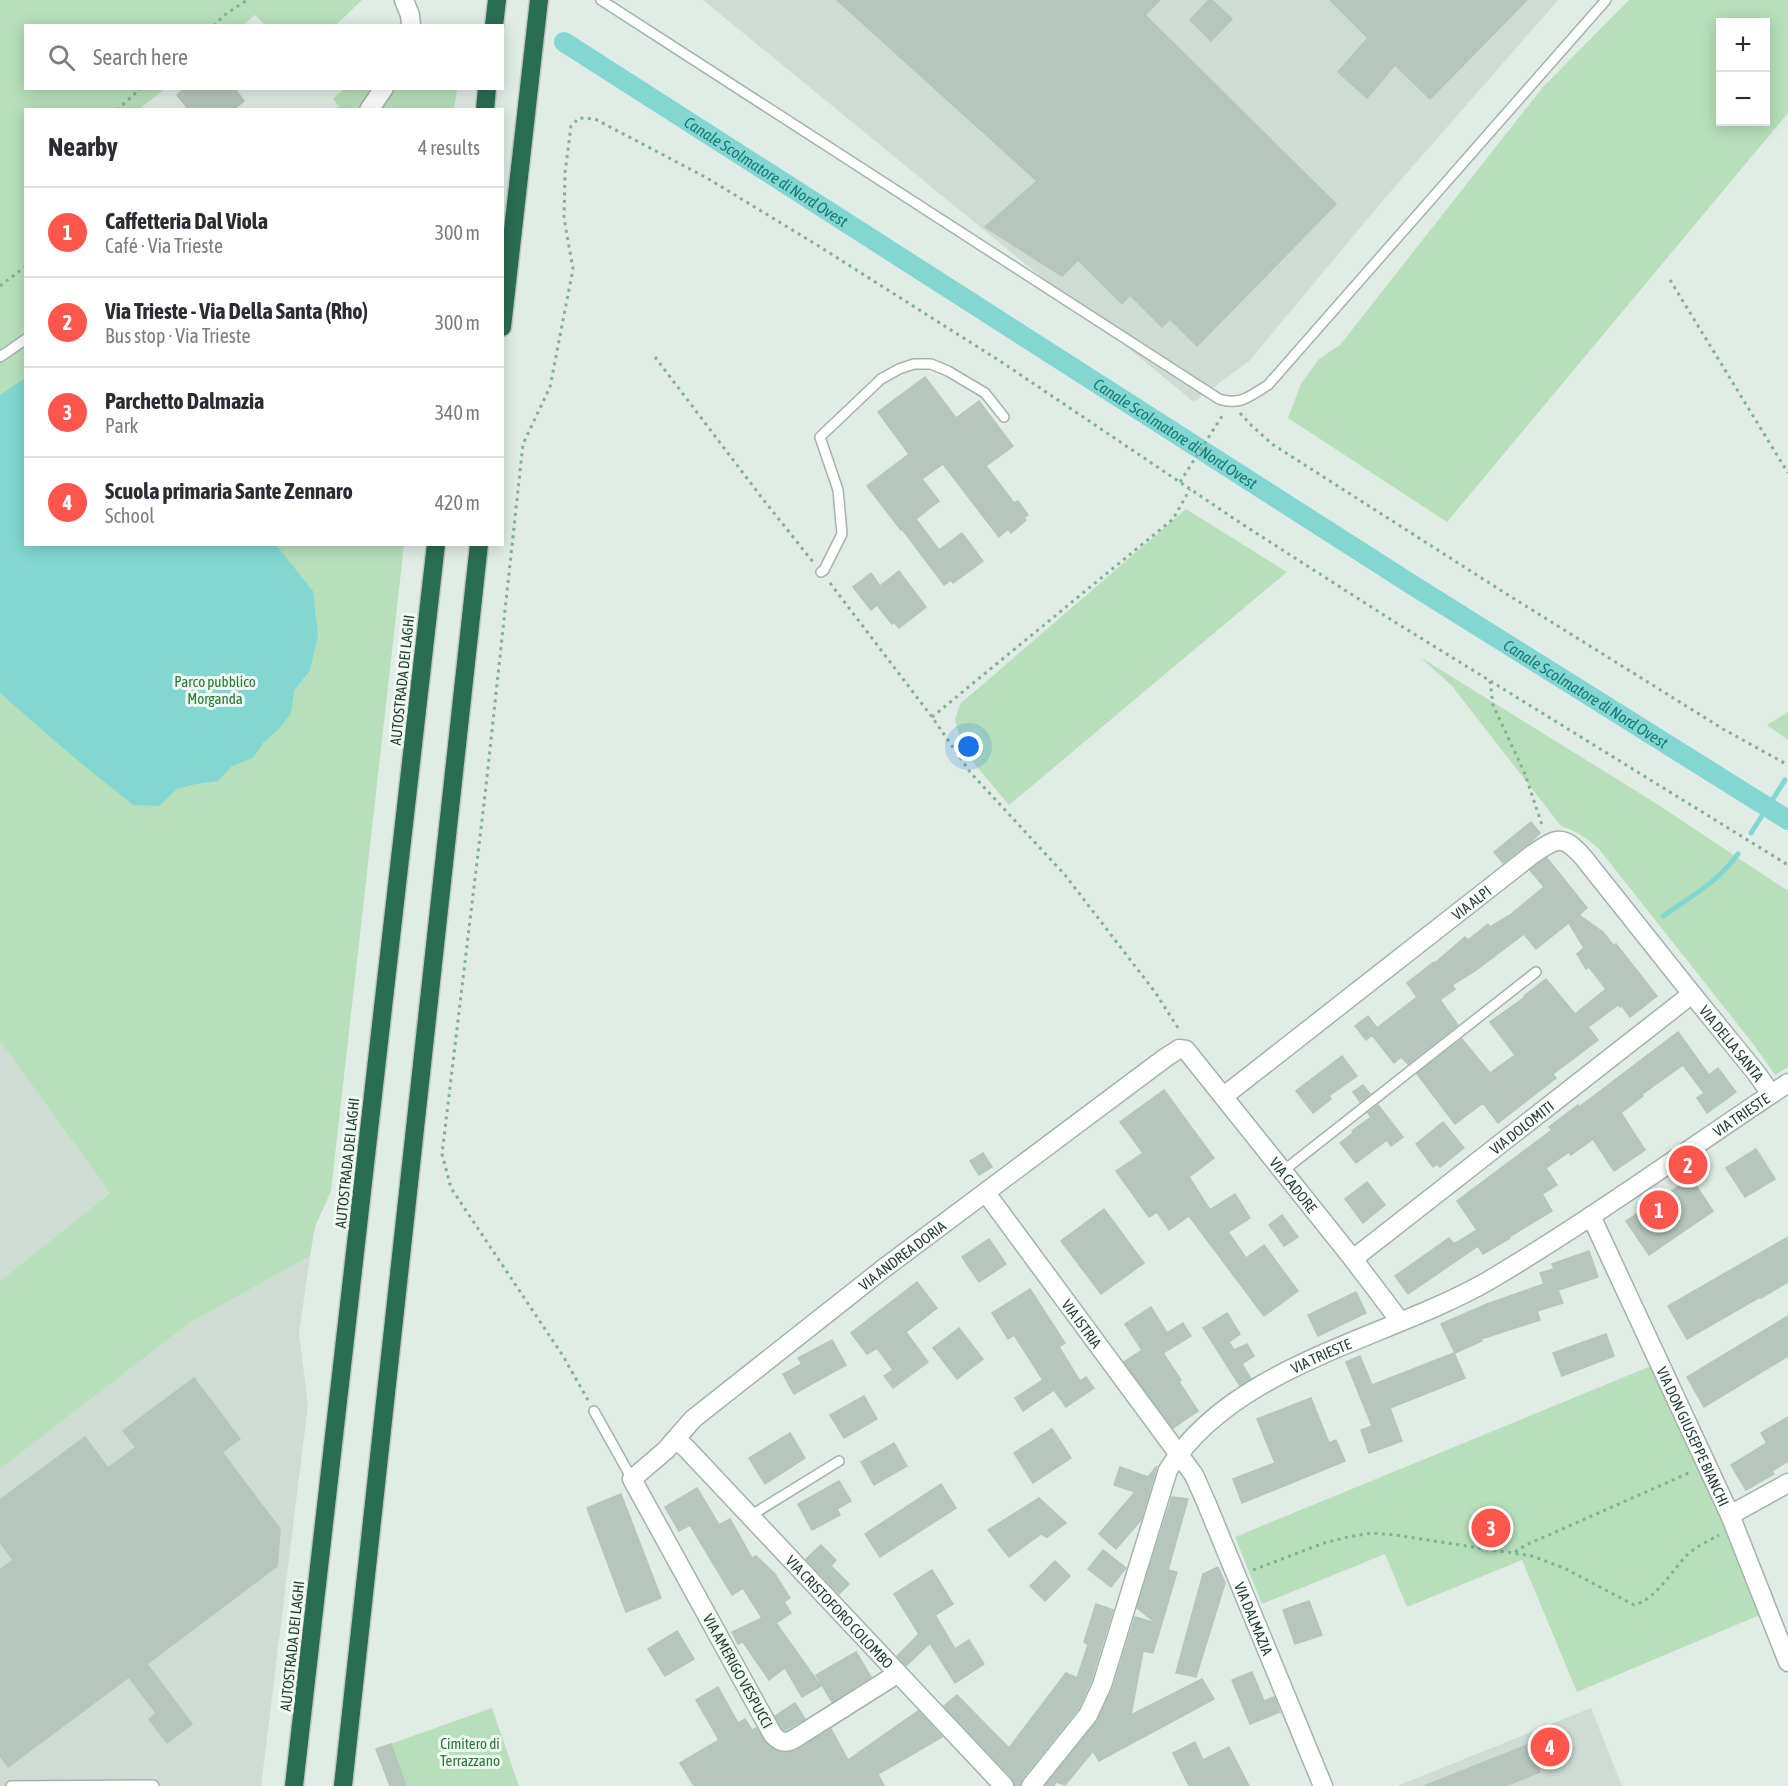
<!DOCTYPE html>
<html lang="en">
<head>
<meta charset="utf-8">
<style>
  :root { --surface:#fff; --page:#f7f7f7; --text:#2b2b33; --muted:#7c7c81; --line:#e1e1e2; --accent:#fe564d }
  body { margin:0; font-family:"Asap Condensed",sans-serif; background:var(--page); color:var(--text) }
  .controls { position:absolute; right:18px; top:18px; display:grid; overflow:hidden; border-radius:0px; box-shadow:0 3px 15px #0003 }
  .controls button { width:54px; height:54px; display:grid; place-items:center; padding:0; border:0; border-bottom:2px solid var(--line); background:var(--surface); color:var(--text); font:30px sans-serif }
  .you { position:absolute; left:969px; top:747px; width:21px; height:21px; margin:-15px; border:4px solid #fff; border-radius:50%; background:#1a73e8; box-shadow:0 0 0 9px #1a73e833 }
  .badge { display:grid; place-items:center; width:39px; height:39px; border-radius:50%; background:var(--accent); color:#fff; font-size:20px; font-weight:700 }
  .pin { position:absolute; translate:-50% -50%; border:3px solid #fff; box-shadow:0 2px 6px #0006 }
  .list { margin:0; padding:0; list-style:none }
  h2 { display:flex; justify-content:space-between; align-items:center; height:78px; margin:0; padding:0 24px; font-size:26px }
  h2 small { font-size:20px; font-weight:400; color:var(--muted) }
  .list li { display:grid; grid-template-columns:39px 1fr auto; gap:18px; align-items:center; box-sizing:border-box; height:90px; padding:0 24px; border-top:2px solid var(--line) }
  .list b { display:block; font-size:22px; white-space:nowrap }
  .list p { margin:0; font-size:20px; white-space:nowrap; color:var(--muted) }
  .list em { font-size:20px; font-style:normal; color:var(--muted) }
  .icon { flex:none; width:33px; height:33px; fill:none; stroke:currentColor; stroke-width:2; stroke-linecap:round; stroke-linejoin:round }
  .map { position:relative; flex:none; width:1788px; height:1786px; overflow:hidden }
  .search { position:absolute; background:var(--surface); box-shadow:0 3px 15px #0003; left:24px; top:24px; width:480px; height:66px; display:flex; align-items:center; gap:15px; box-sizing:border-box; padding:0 21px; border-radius:0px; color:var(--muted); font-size:22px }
  .panel { position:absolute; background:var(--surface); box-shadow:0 3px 15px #0003; left:24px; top:108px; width:480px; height:438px; border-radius:0px }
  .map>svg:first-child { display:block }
  .built { fill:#cedcd3 }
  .green { fill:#b7e0ba; fill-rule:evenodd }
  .water { fill:#83d7d3 }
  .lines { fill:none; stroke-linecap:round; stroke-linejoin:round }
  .stream { stroke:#83d7d3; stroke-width:5 }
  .canal { stroke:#83d7d3; stroke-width:20 }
  .building { fill:#b5c7bd; stroke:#b2c7ba; stroke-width:1.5 }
  .lane-casing { stroke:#a2b4ab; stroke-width:12 }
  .street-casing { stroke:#a2b4ab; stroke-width:21 }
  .highway-casing { stroke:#c0c9c5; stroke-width:21 }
  .path { stroke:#7eb398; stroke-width:3; stroke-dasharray:3 4.5; stroke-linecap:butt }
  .lane { stroke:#fff; stroke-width:9 }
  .street { stroke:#fff; stroke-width:18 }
  .highway { stroke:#296d52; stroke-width:18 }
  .labels { text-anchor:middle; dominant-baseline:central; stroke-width:6; stroke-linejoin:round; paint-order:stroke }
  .street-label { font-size:15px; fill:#1f3e30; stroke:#f1f9f3 }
  .park-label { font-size:15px; fill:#267936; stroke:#f1f9f3 }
  .water-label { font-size:16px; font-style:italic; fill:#147a77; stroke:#f1f9f3 }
</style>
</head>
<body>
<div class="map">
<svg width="1788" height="1786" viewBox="0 0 1788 1786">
  <rect width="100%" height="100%" fill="#e0ece5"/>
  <!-- built -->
  <g class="built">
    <polygon points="703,0 1558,0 1379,205 1249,361 1194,402"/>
    <polygon points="0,1041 110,1193 0,1281"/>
    <polygon points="310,1256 299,1334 308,1405 261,1786 0,1786 0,1469 191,1322"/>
    <polygon points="1591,1708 1622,1786 1397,1786"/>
  </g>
  <!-- green -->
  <g class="green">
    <polygon points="0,0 362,0 336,25 265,25 255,15 242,26 26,26 26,88 165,89 139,109 26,110 26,544 404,545 331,1191 315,1227 310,1256 191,1322 0,1469 0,1281 110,1193 0,1041"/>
    <path d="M1629 0H1788V113L1447 522 1288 418 1301 384 1319 359 1340 345 1543 87ZM1720 22H1766V122H1720Z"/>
    <polygon points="344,89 457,89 454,109 336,109 339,106 333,99"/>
    <polygon points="1186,509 1287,572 1009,805 963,750 955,720 960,704"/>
    <path d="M1420 657 1657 804 1788 891V1067L1775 1075 1754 1045 1599 849C1587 838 1576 831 1561 826L1452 686Z"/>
    <polygon points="1788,712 1788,740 1767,725"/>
    <polygon points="1651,1366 1721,1519 1762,1614 1577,1692 1522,1560 1407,1607 1385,1554 1262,1604 1235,1537"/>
    <polygon points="492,1708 519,1786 390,1786 376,1749"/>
  </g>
  <!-- water -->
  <polygon class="water" points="25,378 26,544 276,545 313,591 318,636 310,670 294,691 291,713 280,728 263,743 253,758 232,766 218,781 196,784 177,789 159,806 133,805 71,755 0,693 0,395"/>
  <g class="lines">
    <!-- stream -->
    <g class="stream">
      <polyline points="1751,833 1785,780"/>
      <path d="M1663 916C1689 898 1719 881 1738 854"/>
    </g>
    <!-- canal -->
    <path class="canal" id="s1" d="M564 42 1414 586 1788 820"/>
  </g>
  <!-- building -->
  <g class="building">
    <polygon points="837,0 1160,0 1145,15 1336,204 1197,346 1170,319 1162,327 1130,295 1122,304 1078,260 1062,276 985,227 1037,181"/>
    <polygon points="1209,0 1212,0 1232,19 1211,41 1190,20"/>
    <polygon points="1330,0 1527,0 1430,99 1395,65 1367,98 1338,72 1368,38"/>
    <polygon points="185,88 234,88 244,101 233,110 189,110 177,95"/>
    <polygon points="925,377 956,418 979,401 1013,446 986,466 1014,503 1018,501 1028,515 1024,518 1026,520 1011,533 1008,529 999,537 943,464 922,479 939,501 916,519 939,550 962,533 983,561 953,583 951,580 944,585 902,529 901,530 867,486 909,454 878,412"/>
    <polygon points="899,571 926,607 899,628 894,622 892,624 877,605 871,610 853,587 871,573 880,586"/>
    <polygon points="1531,822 1540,833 1533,840 1503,863 1494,852"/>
    <polygon points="1547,858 1587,908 1579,915 1603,932 1614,946 1616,944 1657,996 1630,1017 1622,1006 1620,1007 1618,1005 1588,1027 1598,1040 1553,1074 1556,1078 1498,1123 1483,1103 1455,1124 1417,1074 1462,1039 1490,1073 1515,1055 1490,1022 1525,997 1524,996 1546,979 1575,1014 1606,989 1589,967 1586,969 1577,954 1584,948 1570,925 1571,921 1536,949 1524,934 1475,971 1452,985 1455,989 1440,1000 1458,1025 1408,1064 1401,1057 1394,1063 1372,1035 1366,1040 1355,1026 1368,1016 1377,1028 1417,997 1407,983 1434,962 1435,963 1465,937 1468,940 1488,924 1490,927 1510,915 1544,887 1530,870"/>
    <polygon points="1678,1032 1709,1075 1718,1068 1736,1092 1707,1113 1697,1098 1704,1093 1683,1065 1641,1095 1643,1096 1621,1113 1645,1150 1614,1171 1593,1139 1571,1155 1569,1152 1546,1168 1557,1185 1542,1194 1552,1211 1509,1237 1510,1238 1483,1254 1478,1246 1408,1294 1395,1276 1449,1238 1454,1244 1477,1230 1457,1201 1552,1130 1549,1127 1578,1105 1579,1107"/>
    <polygon points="1342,1056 1357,1076 1329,1096 1331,1099 1313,1113 1296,1091"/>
    <polygon points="1363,1085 1370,1094 1360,1102 1353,1092"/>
    <polygon points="1164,1090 1214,1158 1189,1177 1210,1210 1235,1194 1250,1218 1228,1232 1246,1258 1264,1245 1298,1291 1264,1316 1189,1216 1169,1230 1157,1212 1149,1217 1116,1171 1143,1153 1120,1122"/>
    <polygon points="1378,1105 1403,1137 1391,1146 1387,1140 1356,1163 1340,1143 1353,1133 1352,1131 1371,1117 1368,1113"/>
    <polygon points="1443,1122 1464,1148 1440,1167 1437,1164 1433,1167 1416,1144"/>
    <polygon points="1756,1149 1775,1179 1745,1197 1726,1168"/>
    <polygon points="983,1153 992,1167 979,1175 970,1161"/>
    <polygon points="1691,1178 1713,1211 1649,1255 1626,1221"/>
    <polygon points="1367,1182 1385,1205 1363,1223 1345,1199"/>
    <polygon points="1104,1209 1144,1263 1101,1294 1061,1241"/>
    <polygon points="1282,1215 1298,1237 1284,1246 1269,1225"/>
    <polygon points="1788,1237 1788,1282 1761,1298 1760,1297 1687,1339 1668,1306"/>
    <polygon points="989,1239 1006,1264 979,1282 962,1257"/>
    <polygon points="1589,1251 1598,1277 1558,1290 1563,1303 1537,1311 1540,1320 1481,1339 1482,1341 1455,1353 1441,1324 1487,1304 1544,1284 1540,1273 1554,1269 1552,1264"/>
    <polygon points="917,1282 937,1308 906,1332 928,1362 893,1388 884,1376 893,1370 877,1348 867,1354 851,1333"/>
    <polygon points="1030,1289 1065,1343 1059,1347 1080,1381 1086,1377 1094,1388 1066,1407 1054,1390 1023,1411 1015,1398 1043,1380 1014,1335 1008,1339 992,1313"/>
    <polygon points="1356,1292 1366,1313 1318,1336 1308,1315"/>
    <polygon points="1151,1307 1167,1333 1183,1323 1191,1336 1163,1353 1181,1380 1179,1382 1198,1411 1173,1428 1124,1362 1142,1350 1125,1324"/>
    <polygon points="1227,1313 1240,1334 1229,1342 1234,1350 1247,1344 1254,1356 1242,1364 1251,1379 1240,1386 1203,1328"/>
    <polygon points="1788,1316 1788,1356 1704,1407 1687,1377"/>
    <polygon points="959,1328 983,1359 957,1379 933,1348"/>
    <polygon points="1606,1334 1614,1356 1562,1376 1553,1353"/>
    <polygon points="832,1340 846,1365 794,1394 783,1374 802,1364 798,1358"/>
    <polygon points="1454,1353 1465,1378 1390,1408 1402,1441 1369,1453 1361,1430 1372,1426 1346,1362 1360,1356 1372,1385"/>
    <polygon points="194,1378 240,1439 222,1452 280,1529 277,1566 147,1664 192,1724 167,1743 149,1719 156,1713 129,1677 8,1767 0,1756 0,1570 13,1560 0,1542 0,1500 85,1437 108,1468 136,1447 123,1431"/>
    <polygon points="864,1396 877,1419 844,1438 830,1415"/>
    <polygon points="1311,1398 1329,1443 1336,1440 1345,1461 1242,1503 1233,1479 1275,1463 1257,1419"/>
    <polygon points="1788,1417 1788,1461 1772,1471 1774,1474 1746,1490 1731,1465 1767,1443 1761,1433"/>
    <polygon points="1052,1429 1071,1458 1033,1483 1014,1453"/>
    <polygon points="790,1433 805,1458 765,1484 749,1458"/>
    <polygon points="894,1443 907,1466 874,1485 861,1462"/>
    <polygon points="1157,1466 1141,1520 1116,1549 1099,1534 1135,1492 1114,1485 1120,1467 1148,1477"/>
    <polygon points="839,1481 851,1501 837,1509 840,1515 812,1530 798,1504"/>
    <polygon points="941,1484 956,1508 880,1557 865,1534"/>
    <polygon points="697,1488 719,1525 730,1519 752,1558 756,1556 775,1574 790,1598 784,1602 791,1613 776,1623 821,1686 802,1697 785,1668 769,1680 743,1642 738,1644 732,1632 762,1618 743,1588 732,1595 690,1525 679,1531 665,1507"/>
    <polygon points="621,1494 661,1598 626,1612 587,1508"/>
    <polygon points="1172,1497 1188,1499 1168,1570 1177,1572 1153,1653 1143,1651 1131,1715 1202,1679 1214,1699 1099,1761 1093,1751 1065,1785 1056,1782 1054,1786 1045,1786 1098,1720 1113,1688 1135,1617 1156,1623 1137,1608"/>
    <polygon points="1039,1498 1066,1523 1047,1537 1041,1534 1009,1557 988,1530"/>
    <polygon points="821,1545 836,1560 831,1566 849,1584 839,1594 806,1559"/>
    <polygon points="1103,1550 1126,1568 1111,1587 1088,1569"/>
    <polygon points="1055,1561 1070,1576 1045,1601 1030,1586"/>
    <polygon points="1218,1567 1225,1583 1196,1677 1176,1673 1203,1574"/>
    <polygon points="932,1570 953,1604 935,1615 955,1649 969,1640 984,1664 955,1683 930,1643 906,1666 897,1656 919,1634 894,1594"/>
    <polygon points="1309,1601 1322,1635 1295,1644 1283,1610"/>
    <polygon points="1096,1604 1113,1610 1091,1681 1078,1709 1022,1779 1020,1786 1015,1786 1012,1778 944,1706 957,1695 1009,1748 1066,1673 1077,1678 1088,1645 1084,1642"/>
    <polygon points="677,1631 694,1659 665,1676 648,1649"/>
    <polygon points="856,1652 871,1677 832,1702 816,1675"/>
    <polygon points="1252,1672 1264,1701 1274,1697 1280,1712 1250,1724 1232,1680"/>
    <polygon points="718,1687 738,1723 745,1719 752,1730 756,1728 768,1746 781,1753 796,1751 831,1729 848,1760 918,1711 942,1737 878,1774 884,1786 694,1786 680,1763 719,1740 696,1700"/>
    <polygon points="795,1703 805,1719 785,1730 782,1728 775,1716"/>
    <polygon points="1195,1742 1203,1760 1229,1747 1249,1786 1189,1786 1173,1753"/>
    <polygon points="391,1744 406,1786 390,1786 376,1749"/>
    <polygon points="1530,1744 1540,1772 1505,1786 1424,1786"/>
  </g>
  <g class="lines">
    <!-- lane casing -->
    <g class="lane-casing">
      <g id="lane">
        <path d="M601 0 1219 399C1240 406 1250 396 1268 385L1606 0"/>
        <polyline points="0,357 26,339"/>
        <polyline points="821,572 824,570 842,534 838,490 820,437 881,379 899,369 914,364 931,364 948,371 985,393 1004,417"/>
        <polyline points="1283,1171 1536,972"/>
        <polyline points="594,1411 632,1479"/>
        <polyline points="750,1516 839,1461"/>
        <polyline points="11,1786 153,1785 154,1786"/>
      </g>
    </g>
    <!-- street casing -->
    <g class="street-casing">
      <g id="street">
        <polyline points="404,0 410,15 411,26"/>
        <polyline points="369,110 384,88"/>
        <path id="s2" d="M1224 1096 1533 854C1557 838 1562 834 1583 857L1692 994 1757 1074 1771 1094"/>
        <path id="s3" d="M986 1193 1194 1475 1206 1502 1323 1786"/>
        <path id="s4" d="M1591 1216 1730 1515 1788 1662"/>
        <path id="s5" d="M1353 1259 1692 994"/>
        <path id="s6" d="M676 1439 687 1449 1004 1786"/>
        <polyline points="1730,1515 1788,1483"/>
        <path id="s7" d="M897 1674 794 1739C785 1744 780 1742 773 1735L632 1479 666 1450 693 1419 883 1269 1165 1058 1179 1049 1186 1050 1353 1259 1400 1321"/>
        <path id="s8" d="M1031 1786 1088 1715 1102 1685 1168 1470C1233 1365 1387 1339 1488 1281 1591 1220 1688 1149 1788 1083"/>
      </g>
    </g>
    <!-- highway casing -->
    <g class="highway-casing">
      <g id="highway">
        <polyline points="494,26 497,0"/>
        <polyline points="485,110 487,88"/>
        <polyline points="502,327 539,0"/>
        <polyline points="294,1786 436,544"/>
        <polyline points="343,1786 479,544"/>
      </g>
    </g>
    <!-- path -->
    <g class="path">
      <polyline points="214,26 223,16 247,0"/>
      <polyline points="117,110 141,88"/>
      <polyline points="1670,280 1788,473"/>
      <polyline points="0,286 26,266"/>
      <polyline points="655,357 762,498 813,562"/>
      <polyline points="1240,413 1252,426 1272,444 1505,593 1723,729 1788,765"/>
      <polyline points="1180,482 1224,413"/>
      <polyline points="830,583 932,717 970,772 1065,875 1155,992 1180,1031"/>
      <polyline points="1490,681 1493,705 1525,774 1543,828"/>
      <polyline points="932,717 1173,519 1190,489"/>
      <polyline points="588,1400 563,1356 451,1188 442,1154 485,795 523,444 550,387 573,269 564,218 565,173 571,126 579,118 595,119 707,178 817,245 1003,363 1242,524 1390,619 1788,865"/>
      <polyline points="1515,1552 1526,1545 1691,1472"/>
      <path d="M1253 1570 1324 1543 1348 1537 1371 1533 1395 1535 1532 1556 1564 1568 1634 1605C1656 1599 1671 1572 1686 1556 1695 1547 1708 1541 1719 1535"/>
    </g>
    <!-- lane -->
    <use href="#lane" class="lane"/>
    <!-- street -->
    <use href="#street" class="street"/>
    <!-- highway -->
    <use href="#highway" class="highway"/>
  </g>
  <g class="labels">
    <!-- street labels -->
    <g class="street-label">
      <text transform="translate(402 680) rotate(-84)">AUTOSTRADA DEI LAGHI</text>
      <text stroke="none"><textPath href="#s2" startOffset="314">VIA ALPI</textPath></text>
      <text stroke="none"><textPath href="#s2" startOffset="690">VIA DELLA SANTA</textPath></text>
      <text stroke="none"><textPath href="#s8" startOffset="1029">VIA TRIESTE</textPath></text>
      <text stroke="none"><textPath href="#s5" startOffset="214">VIA DOLOMITI</textPath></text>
      <text transform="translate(347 1163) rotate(-84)">AUTOSTRADA DEI LAGHI</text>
      <text stroke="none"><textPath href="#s7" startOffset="1314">VIA CADORE</textPath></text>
      <text stroke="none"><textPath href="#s7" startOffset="789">VIA ANDREA DORIA</textPath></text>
      <text stroke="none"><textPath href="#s3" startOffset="162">VIA ISTRIA</textPath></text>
      <text stroke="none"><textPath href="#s8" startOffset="543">VIA TRIESTE</textPath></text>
      <text stroke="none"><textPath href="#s4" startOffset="243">VIA DON GIUSEPPE BIANCHI</textPath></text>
      <text stroke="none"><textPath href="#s6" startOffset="238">VIA CRISTOFORO COLOMBO</textPath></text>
      <text stroke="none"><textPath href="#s3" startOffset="506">VIA DALMAZIA</textPath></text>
      <text transform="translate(292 1646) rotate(-84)">AUTOSTRADA DEI LAGHI</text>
      <text transform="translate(738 1671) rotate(61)">VIA AMERIGO VESPUCCI</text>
    </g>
    <!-- park labels -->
    <g class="park-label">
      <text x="215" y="681">Parco pubblico<tspan x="215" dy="17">Morganda</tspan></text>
      <text x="470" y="1743">Cimitero di<tspan x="470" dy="17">Terrazzano</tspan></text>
    </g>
    <!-- water labels -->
    <g class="water-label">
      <text stroke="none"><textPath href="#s1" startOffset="240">Canale Scolmatore di Nord Ovest</textPath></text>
      <text stroke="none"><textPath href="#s1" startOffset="726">Canale Scolmatore di Nord Ovest</textPath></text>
      <text stroke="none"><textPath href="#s1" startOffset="1212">Canale Scolmatore di Nord Ovest</textPath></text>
    </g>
  </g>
</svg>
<div class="controls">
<button>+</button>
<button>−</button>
</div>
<div class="you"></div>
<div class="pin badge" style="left:1659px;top:1210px">1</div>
<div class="pin badge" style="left:1688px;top:1165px">2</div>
<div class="pin badge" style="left:1491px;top:1528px">3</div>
<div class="pin badge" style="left:1550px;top:1747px">4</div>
<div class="search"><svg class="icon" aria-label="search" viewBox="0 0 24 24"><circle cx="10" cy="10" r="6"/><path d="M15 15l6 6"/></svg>Search here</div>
<section class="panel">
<h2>Nearby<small>4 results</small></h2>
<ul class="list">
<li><span class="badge">1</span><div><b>Caffetteria Dal Viola</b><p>Café · Via Trieste</p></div><em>300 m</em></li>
<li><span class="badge">2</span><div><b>Via Trieste - Via Della Santa (Rho)</b><p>Bus stop · Via Trieste</p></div><em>300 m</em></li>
<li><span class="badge">3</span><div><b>Parchetto Dalmazia</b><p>Park</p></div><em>340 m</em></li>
<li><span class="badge">4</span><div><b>Scuola primaria Sante Zennaro</b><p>School</p></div><em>420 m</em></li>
</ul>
</section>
</div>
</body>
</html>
